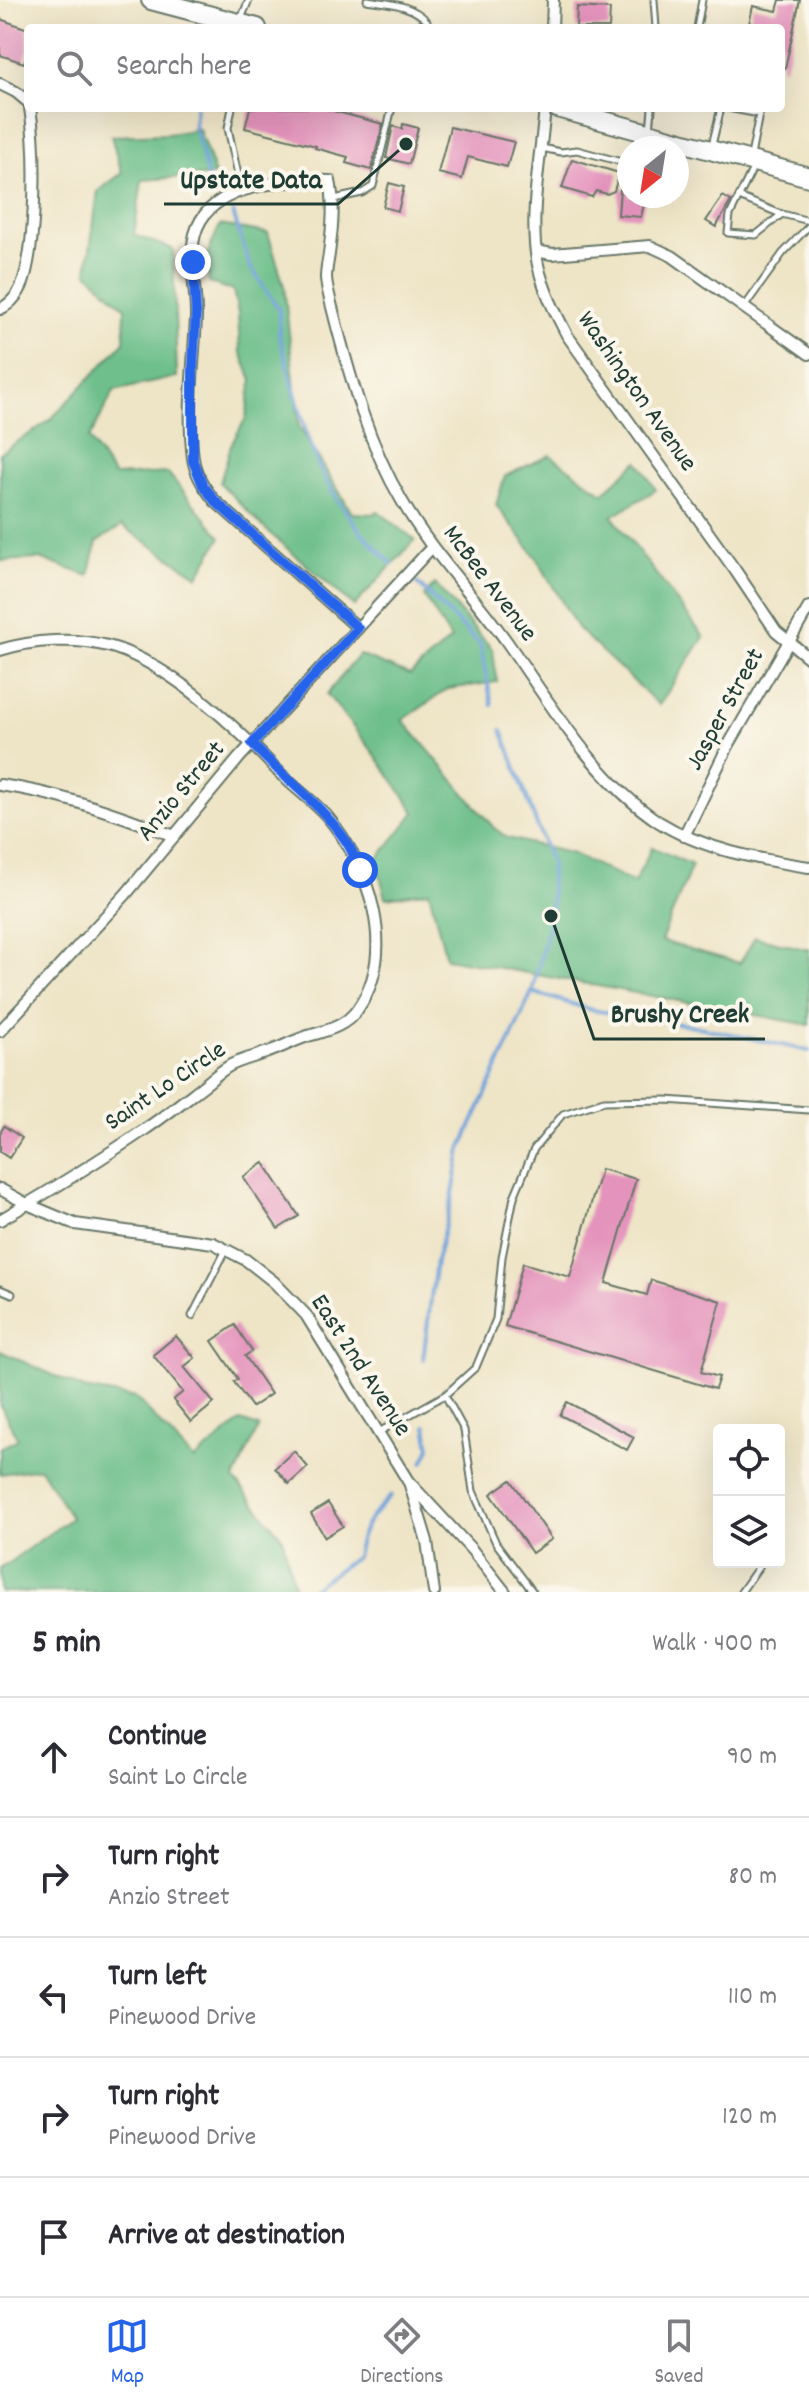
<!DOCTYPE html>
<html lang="en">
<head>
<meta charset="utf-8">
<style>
  :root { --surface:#fff; --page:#f2f2f3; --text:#2b2b33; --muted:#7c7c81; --line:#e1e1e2; --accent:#2563eb }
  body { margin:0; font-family:Dekko,sans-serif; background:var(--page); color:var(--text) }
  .controls { position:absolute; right:24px; bottom:24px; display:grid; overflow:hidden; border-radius:8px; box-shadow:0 8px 32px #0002 }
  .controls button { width:72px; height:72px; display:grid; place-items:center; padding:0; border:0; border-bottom:2px solid var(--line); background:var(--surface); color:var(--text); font:40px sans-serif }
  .compass { position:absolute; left:617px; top:136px; width:72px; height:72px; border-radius:50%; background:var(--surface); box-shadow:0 8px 32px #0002; rotate:210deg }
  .stop { position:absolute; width:24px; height:24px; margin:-18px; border:6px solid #2563eb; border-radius:50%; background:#fff }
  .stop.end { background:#2563eb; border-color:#fff; box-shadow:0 2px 8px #0008 }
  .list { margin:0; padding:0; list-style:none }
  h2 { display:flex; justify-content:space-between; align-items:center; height:104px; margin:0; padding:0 32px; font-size:34px }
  h2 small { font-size:26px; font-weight:400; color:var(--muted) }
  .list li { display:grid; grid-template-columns:52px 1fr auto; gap:24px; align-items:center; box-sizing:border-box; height:120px; padding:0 32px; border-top:2px solid var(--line) }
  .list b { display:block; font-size:30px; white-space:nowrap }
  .list p { margin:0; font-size:26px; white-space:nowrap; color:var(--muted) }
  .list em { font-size:26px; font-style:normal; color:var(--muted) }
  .icon { flex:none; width:44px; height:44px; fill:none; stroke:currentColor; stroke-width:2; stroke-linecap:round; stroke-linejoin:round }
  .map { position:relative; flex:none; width:809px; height:1592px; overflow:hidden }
  .search { position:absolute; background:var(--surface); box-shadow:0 8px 32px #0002; left:24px; right:24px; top:24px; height:88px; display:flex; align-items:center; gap:20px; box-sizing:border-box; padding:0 28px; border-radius:8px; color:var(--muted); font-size:30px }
  .sheet { height:704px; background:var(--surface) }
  nav { display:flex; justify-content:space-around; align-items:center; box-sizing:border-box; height:112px; border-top:2px solid var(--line); background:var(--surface); font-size:22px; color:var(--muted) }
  nav a { display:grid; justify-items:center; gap:4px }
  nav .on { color:var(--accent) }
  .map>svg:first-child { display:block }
  .forest { fill:#6ebf8b; stroke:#467e60; stroke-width:2 }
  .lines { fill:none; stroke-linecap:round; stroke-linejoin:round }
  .stream { stroke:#6ea0d9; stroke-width:4 }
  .building { fill:#e493bc }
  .lane-casing { stroke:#677767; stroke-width:9 }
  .street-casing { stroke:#677767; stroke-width:14 }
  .highway-casing { stroke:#677767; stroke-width:22 }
  .lane { stroke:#fff; stroke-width:5 }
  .street { stroke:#fff; stroke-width:10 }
  .highway { stroke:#fff; stroke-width:18 }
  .route { stroke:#2563eb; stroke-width:10 }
  .labels { text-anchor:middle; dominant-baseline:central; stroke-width:8; stroke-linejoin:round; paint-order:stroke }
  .street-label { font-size:26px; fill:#1f3d34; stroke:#fbf7ec }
  .leader { fill:none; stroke:#1f3d34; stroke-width:3 }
  .callout-dot { fill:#1f3d34; stroke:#fbf7ec; stroke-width:3 }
  .callout-label { font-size:28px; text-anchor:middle; font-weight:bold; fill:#1f3d34; stroke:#fbf7ec; stroke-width:8; stroke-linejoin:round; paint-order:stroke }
</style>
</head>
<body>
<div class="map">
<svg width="809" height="1592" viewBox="0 0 809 1592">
  <rect width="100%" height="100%" fill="#fbf7ec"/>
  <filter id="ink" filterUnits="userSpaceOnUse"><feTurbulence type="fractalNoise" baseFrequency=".0125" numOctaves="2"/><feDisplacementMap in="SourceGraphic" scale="16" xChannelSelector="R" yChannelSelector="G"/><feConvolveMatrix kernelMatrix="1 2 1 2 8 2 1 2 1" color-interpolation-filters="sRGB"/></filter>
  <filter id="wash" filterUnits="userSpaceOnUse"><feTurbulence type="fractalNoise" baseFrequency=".006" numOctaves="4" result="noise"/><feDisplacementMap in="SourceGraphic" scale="32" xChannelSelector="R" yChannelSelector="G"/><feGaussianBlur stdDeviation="1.8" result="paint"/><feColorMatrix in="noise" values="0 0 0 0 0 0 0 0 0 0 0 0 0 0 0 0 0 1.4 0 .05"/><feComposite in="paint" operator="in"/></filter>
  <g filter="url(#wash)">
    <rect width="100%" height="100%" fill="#eee4c6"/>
    <!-- forest -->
    <g class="forest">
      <polygon points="199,129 215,175 142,180 134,235 173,249 177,377 114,391 89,439 114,476 168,473 221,537 198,576 122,526 97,542 89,576 40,559 0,561 0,453 49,421 124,342 125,308 87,272 98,191 122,173 111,136 168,134"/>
      <polygon points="220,225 268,233 284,286 299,426 352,513 372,514 378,511 415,540 354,606 265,529 220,483 231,445 246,418 252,380 240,350 238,313 233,290 209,283 206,257"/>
      <polygon points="550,455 603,493 638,461 656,490 612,516 704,637 659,705 578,629 536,557 496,505 505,476"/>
      <polygon points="435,584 493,650 497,682 448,689 403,720 494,828 508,838 573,854 634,883 652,847 692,865 661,941 740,963 755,937 805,949 809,948 809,1025 446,958 429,891 386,898 376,861 415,812 373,752 327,694 359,655 410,675 451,639 424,596"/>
      <polygon points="0,1351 84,1389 136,1398 194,1460 241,1421 259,1427 234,1479 282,1537 296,1592 0,1592 0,1569 71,1518 40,1468 0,1474 0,1448 18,1439 0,1405"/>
    </g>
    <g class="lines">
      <!-- stream -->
      <g class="stream">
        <polyline points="196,108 194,125 209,181"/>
        <polyline points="233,213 250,266 279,310 279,335 305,429 319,467 337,499 361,532 392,564"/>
        <polyline points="417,583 480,644 492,705"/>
        <polyline points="532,992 592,1010 694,1026 809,1051"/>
        <polyline points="423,1359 436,1261 452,1199 461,1149 532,992 551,916 551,863 502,730"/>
        <polyline points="423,1463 430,1448 426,1426"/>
        <path d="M308 1592 356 1557C361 1527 370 1517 391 1496"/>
      </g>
    </g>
    <g id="blocks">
      <!-- building -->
      <g class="building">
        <polygon points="780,0 800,0 785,68 781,67 781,28 748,28 753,6 777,11"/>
        <polygon points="577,7 610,9 609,28 576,28"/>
        <polygon points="0,19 28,29 28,50 24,63 0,55"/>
        <polygon points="250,108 322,108 383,124 371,170 346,163 348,157 315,148 316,146 245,128"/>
        <polygon points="403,124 418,128 409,164 386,158 393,126 402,129"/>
        <polygon points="450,127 514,142 507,167 468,157 462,179 438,173"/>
        <polygon points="572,159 619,173 614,191 607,194 596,191 592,197 562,188"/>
        <polygon points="389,183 404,187 398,211 383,207"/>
        <polygon points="620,189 629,190 629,196 646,196 641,217 618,215"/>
        <polygon points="723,196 731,201 716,227 706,221"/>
        <polygon points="4,1126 22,1138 9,1158 0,1152 0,1133"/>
        <polygon points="264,1163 299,1216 278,1229 243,1177"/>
        <polygon points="601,1169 636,1179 606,1283 647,1295 651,1280 721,1301 701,1372 719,1377 715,1389 505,1326 523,1263 570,1277"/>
        <polygon points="235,1325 252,1351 245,1356 271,1394 252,1407 234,1382 238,1379 212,1341"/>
        <polygon points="176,1336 195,1358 184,1367 214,1403 191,1422 173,1400 183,1392 153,1355"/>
        <polygon points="567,1402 634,1437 627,1450 560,1415"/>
        <polygon points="294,1451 308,1467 289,1484 275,1468"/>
        <polygon points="511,1480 552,1539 532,1553 491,1494"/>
        <polygon points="328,1503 343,1526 325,1537 311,1514"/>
      </g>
    </g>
  </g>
  <g filter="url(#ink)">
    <use href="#blocks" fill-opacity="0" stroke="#677767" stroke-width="2"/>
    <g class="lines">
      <!-- lane casing -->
      <g class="lane-casing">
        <g id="lane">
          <path d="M367 0C390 4 411 4 427 21V28"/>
          <polyline points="654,0 656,28"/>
          <polyline points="240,21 249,0"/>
          <polyline points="697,28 702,0"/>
          <polyline points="232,108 228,128 241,189"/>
          <polyline points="728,108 759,114 751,156"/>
          <polyline points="650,131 652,108"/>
          <polyline points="712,145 721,108"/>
          <polyline points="542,148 561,152 577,150 629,164"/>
          <polyline points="754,166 730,215 728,233 756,235 782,214 809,221"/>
          <polyline points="739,197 781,214"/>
          <polyline points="334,199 362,193 373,186 392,108"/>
          <polyline points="745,306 783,253 809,226"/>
          <polyline points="0,1289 12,1294"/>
          <polyline points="192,1316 226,1250"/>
          <polyline points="445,1395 464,1430 473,1491 496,1543 533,1592"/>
          <polyline points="379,1432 445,1395 476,1367 496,1319 502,1257 514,1197 534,1149 563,1114 604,1101 666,1100 809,1110"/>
          <polyline points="741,1592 760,1565"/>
        </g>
      </g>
      <!-- street casing -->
      <g class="street-casing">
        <g id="street">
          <polyline points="552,28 553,0"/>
          <polyline points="0,84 16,92 28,102"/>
          <path d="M545 108C541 155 528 220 538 265 544 291 555 312 567 335L735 570 776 631 809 658"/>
          <polyline points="536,251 552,254 650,246 672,256 809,354"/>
          <path d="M0 309C12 304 22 290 25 276 36 234 37 151 30 108"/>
          <path d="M358 628 215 501C205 489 195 474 193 458 187 412 194 363 196 317 197 287 184 248 201 220 224 182 290 180 330 181 335 205 332 230 329 254 328 261 326 270 326 278 327 291 332 306 335 319 351 381 369 445 402 501 431 552 473 594 507 642 550 703 595 780 659 822 704 850 757 859 809 867"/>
          <path d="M0 650C33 640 74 637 108 646 168 662 235 726 277 770 292 786 311 799 326 815 369 865 399 951 357 1010 344 1028 324 1031 305 1037 293 1041 282 1047 271 1051 258 1056 243 1059 231 1065 222 1070 214 1077 207 1083 186 1099 165 1116 144 1130 97 1162 48 1192 0 1220"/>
          <path d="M0 785C59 793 119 814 174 836"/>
          <polyline points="684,836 728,746 809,607"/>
          <polyline points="0,1031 126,894 239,758 432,547"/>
          <polyline points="0,1189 27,1204 75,1224 213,1243 246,1260 274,1282 306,1315 408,1481 472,1550 505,1592"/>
          <polyline points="410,1485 427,1541 434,1592"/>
        </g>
      </g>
      <!-- highway casing -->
      <g class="highway-casing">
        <g id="highway">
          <polyline points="151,0 257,28"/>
          <polyline points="557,108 809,177"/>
        </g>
      </g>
      <!-- lane -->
      <use href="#lane" class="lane"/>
      <!-- street -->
      <use href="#street" class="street"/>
      <!-- highway -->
      <use href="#highway" class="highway"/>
    </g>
  </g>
  <g class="lines" filter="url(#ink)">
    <!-- route -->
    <path class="route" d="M193 262 196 313 193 367V461L203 485 215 501 358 628 252 744C283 777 321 804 346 841 352 850 356 861 360 870"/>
  </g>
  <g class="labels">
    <!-- street labels -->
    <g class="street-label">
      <text transform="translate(636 392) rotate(55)">Washington Avenue</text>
      <text transform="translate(489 584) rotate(53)">McBee Avenue</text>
      <text transform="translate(726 710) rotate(-61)">Jasper Street</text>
      <text transform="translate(182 792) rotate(-50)">Anzio Street</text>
      <text transform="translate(166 1087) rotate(-34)">Saint Lo Circle</text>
      <text transform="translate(360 1366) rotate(57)">East 2nd Avenue</text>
    </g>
  </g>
  <!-- callouts -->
  <path class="leader" d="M406 144L338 204H164M551 916L594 1039H765"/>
  <g class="callout-dot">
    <circle cx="406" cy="144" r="8"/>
    <circle cx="551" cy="916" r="8"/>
  </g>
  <g class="callout-label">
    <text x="251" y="188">Upstate Data</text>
    <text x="680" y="1022">Brushy Creek</text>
  </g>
</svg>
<div class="controls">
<button><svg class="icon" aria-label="locate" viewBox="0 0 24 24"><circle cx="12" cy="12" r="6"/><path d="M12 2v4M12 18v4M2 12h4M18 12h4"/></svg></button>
<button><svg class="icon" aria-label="layers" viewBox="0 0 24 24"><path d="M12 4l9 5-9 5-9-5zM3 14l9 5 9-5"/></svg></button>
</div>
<svg class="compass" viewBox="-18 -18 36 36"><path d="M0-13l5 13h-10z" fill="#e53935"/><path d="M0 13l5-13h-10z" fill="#7c7c81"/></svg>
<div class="stop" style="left:360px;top:870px"></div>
<div class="stop end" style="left:193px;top:262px"></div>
<div class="search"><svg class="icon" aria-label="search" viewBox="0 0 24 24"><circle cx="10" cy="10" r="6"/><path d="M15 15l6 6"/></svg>Search here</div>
</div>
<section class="sheet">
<h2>5 min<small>Walk · 400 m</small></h2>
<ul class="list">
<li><svg class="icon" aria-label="ahead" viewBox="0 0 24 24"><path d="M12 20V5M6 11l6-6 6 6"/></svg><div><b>Continue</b><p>Saint Lo Circle</p></div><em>90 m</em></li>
<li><svg class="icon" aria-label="right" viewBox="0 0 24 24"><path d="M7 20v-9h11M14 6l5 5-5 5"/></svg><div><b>Turn right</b><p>Anzio Street</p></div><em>80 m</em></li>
<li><svg class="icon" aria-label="left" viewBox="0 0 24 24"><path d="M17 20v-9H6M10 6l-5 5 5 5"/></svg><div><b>Turn left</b><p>Pinewood Drive</p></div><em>110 m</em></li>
<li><svg class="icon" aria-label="right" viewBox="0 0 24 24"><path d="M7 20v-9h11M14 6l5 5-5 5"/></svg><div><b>Turn right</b><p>Pinewood Drive</p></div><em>120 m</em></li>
<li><svg class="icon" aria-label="arrive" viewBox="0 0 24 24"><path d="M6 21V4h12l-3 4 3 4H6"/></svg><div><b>Arrive at destination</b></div></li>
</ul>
</section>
<nav>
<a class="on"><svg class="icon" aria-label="map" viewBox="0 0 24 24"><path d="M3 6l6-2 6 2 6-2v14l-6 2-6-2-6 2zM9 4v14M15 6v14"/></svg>Map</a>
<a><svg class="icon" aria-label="directions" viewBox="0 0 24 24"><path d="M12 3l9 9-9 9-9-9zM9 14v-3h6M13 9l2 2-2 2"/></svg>Directions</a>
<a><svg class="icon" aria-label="saved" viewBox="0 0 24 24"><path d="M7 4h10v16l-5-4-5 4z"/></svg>Saved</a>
</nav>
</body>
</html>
